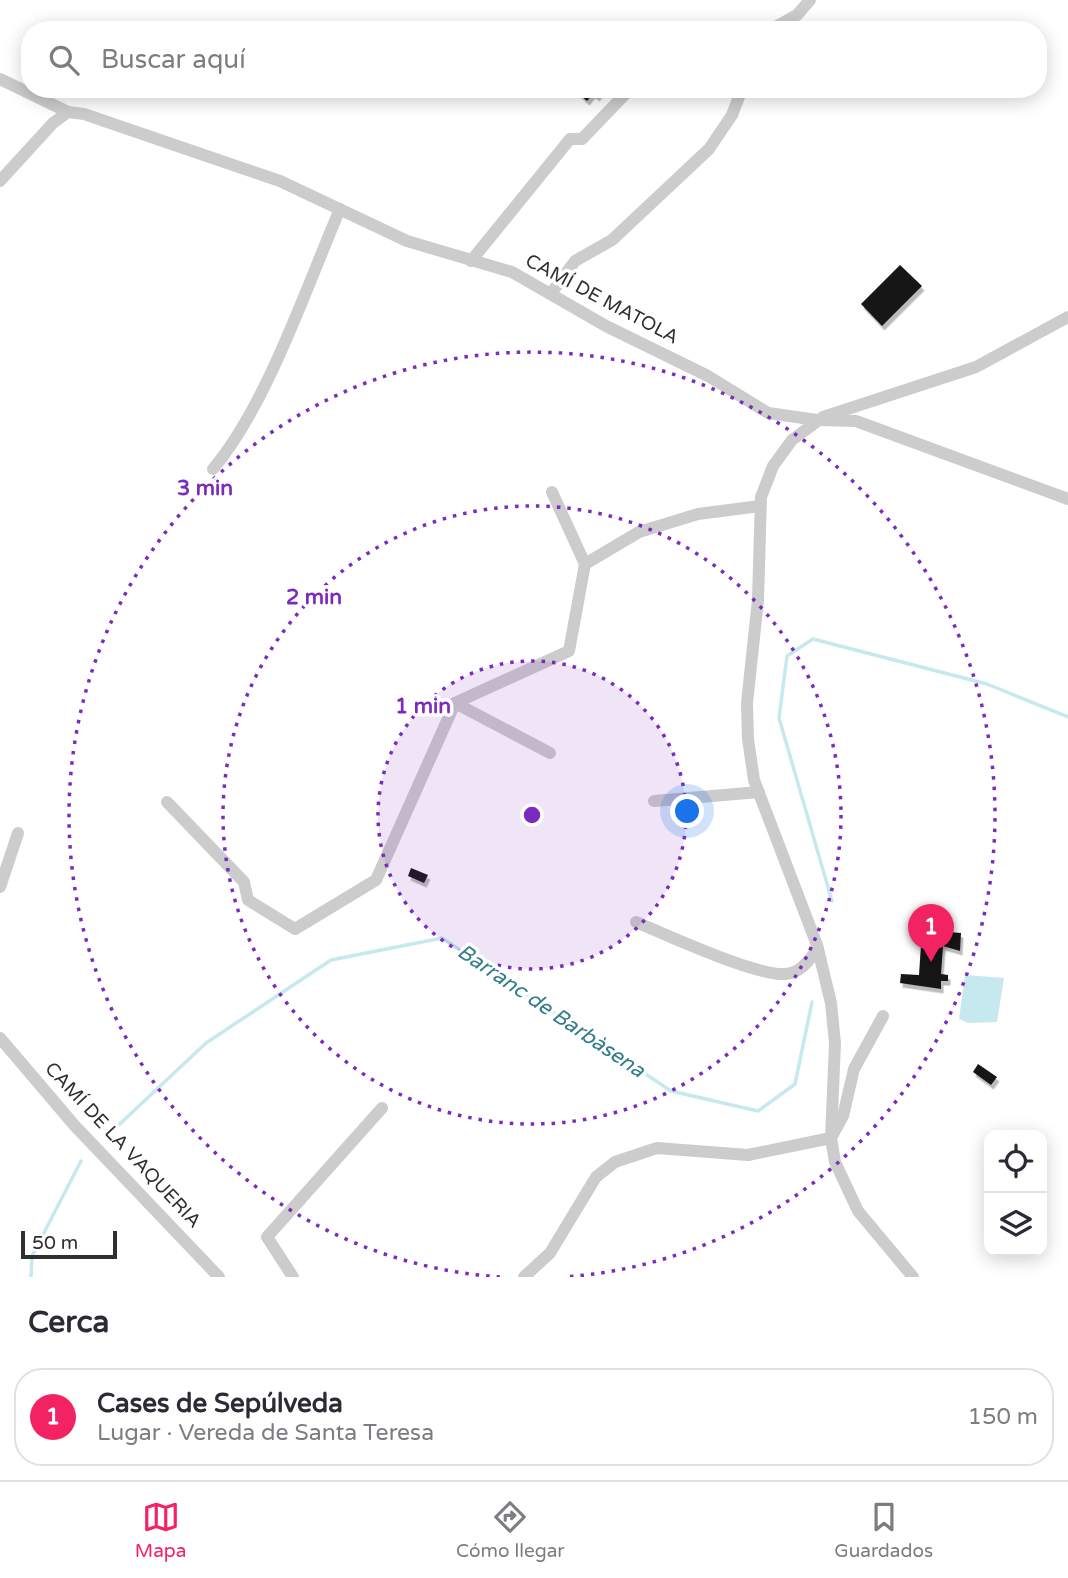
<!DOCTYPE html>
<html lang="es">
<head>
<meta charset="utf-8">
<style>
  :root { --surface:#fff; --page:#f7f7f7; --text:#2b2b33; --muted:#7c7c81; --line:#e1e1e2; --accent:#f32363 }
  body { margin:0; font-family:"Varela Round",sans-serif; background:var(--page); color:var(--text) }
  .controls { position:absolute; right:21px; bottom:21px; display:grid; overflow:hidden; border-radius:14px; box-shadow:0 4px 18px #0003 }
  .controls button { width:63px; height:63px; display:grid; place-items:center; padding:0; border:0; border-bottom:2px solid var(--line); background:var(--surface); color:var(--text); font:35px sans-serif }
  .scale { position:absolute; left:21px; bottom:18px; width:96px; box-sizing:border-box; padding-left:7px; border:4px solid #2f2f2f; border-top:0; font-size:19px; line-height:24px; white-space:nowrap; color:#2f2f2f; -webkit-text-stroke:5px #fff; paint-order:stroke }
  .you { position:absolute; left:688px; top:812px; width:24px; height:24px; margin:-18px; border:5px solid #fff; border-radius:50%; background:#1a73e8; box-shadow:0 0 0 10px #1a73e833 }
  .badge { display:grid; place-items:center; width:46px; height:46px; border-radius:50%; background:var(--accent); color:#fff; font-size:23px; font-weight:700 }
  .pin { position:absolute; translate:-50% -58px; filter:drop-shadow(0 2px 4px #0008) }
  .pin::after { content:''; position:absolute; top:37px; width:24px; height:21px; background:inherit; clip-path:polygon(0 0,100% 0,50% 100%) }
  .list { margin:0; padding:0; list-style:none }
  h2 { display:flex; justify-content:space-between; align-items:center; height:91px; margin:0; padding:0 28px; font-size:30px }
  h2 small { font-size:23px; font-weight:400; color:var(--muted) }
  .list li { display:grid; grid-template-columns:46px 1fr auto; gap:21px; align-items:center; box-sizing:border-box; height:98px; margin:0 14px 14px; padding:0 14px; border:2px solid var(--line); border-radius:28px }
  .list b { display:block; font-size:26px; white-space:nowrap }
  .list p { margin:0; font-size:23px; white-space:nowrap; color:var(--muted) }
  .list em { font-size:23px; font-style:normal; color:var(--muted) }
  .icon { flex:none; width:38px; height:38px; fill:none; stroke:currentColor; stroke-width:2; stroke-linecap:round; stroke-linejoin:round }
  .map { position:relative; flex:none; width:1068px; height:1277px; overflow:hidden }
  .search { position:absolute; background:var(--surface); box-shadow:0 4px 18px #0003; left:21px; right:21px; top:21px; height:77px; display:flex; align-items:center; gap:18px; box-sizing:border-box; padding:0 24px; border-radius:28px; color:var(--muted); font-size:26px }
  .sheet { height:203px; background:var(--surface) }
  nav { display:flex; justify-content:space-around; align-items:center; box-sizing:border-box; height:98px; border-top:2px solid var(--line); background:var(--surface); font-size:19px; color:var(--muted) }
  nav a { display:grid; justify-items:center; gap:4px }
  nav .on { color:var(--accent) }
  .map>svg:first-child { display:block }
  .water { fill:#c6e8ef }
  .lines { fill:none; stroke-linecap:round; stroke-linejoin:round }
  .stream { stroke:#c6e8ef; stroke-width:3.5 }
  .building { fill:#161616; filter:url(#shadow) }
  .street { stroke:#ccc; stroke-width:12 }
  .ring { fill:none; stroke:#7b2cbf; stroke-width:3.5; stroke-dasharray:3.5 7 }
  .labels { text-anchor:middle; dominant-baseline:central; stroke-width:7; stroke-linejoin:round; paint-order:stroke }
  .street-label { font-size:19px; fill:#2f2f2f; stroke:#fff }
  .water-label { font-size:21px; font-style:italic; fill:#327d8a; stroke:#fff }
  .centre { fill:#7b2cbf; stroke:#fff; stroke-width:3.5 }
  .ring-label { font-size:21px; text-anchor:middle; font-weight:bold; fill:#7b2cbf; stroke:#fff; stroke-width:7; stroke-linejoin:round; paint-order:stroke }
</style>
</head>
<body>
<div class="map">
<svg width="1068" height="1277" viewBox="0 0 1068 1277">
  <defs>
    <filter id="shadow"><feDropShadow dx="2.5" dy="4.5" stdDeviation="0" flood-color="#0004"/></filter>
  </defs>
  <rect width="100%" height="100%" fill="#fff"/>
  <!-- water -->
  <polygon class="water" points="965,975 1004,978 997,1022 968,1023 959,1019"/>
  <g class="lines">
    <!-- stream -->
    <g class="stream">
      <polyline points="832,901 779,718 787,656 813,639 987,684 1068,717"/>
      <polyline points="107,1136 206,1043 331,960 442,938 671,1091 758,1111 795,1084 812,1002"/>
      <polyline points="31,1277 32,1256 81,1161"/>
    </g>
  </g>
  <!-- building -->
  <g class="building">
    <polygon points="579,89 585,90 603,89 597,97 593,94 587,101 577,92"/>
    <polygon points="900,265 922,286 882,326 861,304"/>
    <polygon points="411,868 428,875 424,883 408,876"/>
    <polygon points="922,930 961,933 960,951 943,946 941,974 948,975 948,981 941,981 941,989 900,983 901,974 919,975"/>
    <polygon points="978,1064 997,1077 991,1085 973,1072"/>
  </g>
  <g class="lines">
    <!-- street -->
    <g class="street">
      <polyline points="770,30 797,15 810,0"/>
      <polyline points="0,79 68,112 84,114 280,181 407,241 512,272 606,326 708,376 768,413 817,420 856,421 1068,499"/>
      <polyline points="0,181 53,123 68,112"/>
      <polyline points="471,261 570,139 582,139 630,89"/>
      <polyline points="552,292 575,261 612,240 709,149 732,115 742,89"/>
      <path d="M213 469C267 405 306 288 340 209"/>
      <polyline points="552,492 585,564"/>
      <polyline points="455,703 550,753"/>
      <polyline points="654,801 759,792"/>
      <polyline points="167,802 244,882 248,900 295,929 376,880 455,703 569,651 585,564 639,532 698,514 760,506"/>
      <polyline points="0,887 18,833"/>
      <path d="M636 922C666 935 756 976 785 974 801 973 809 960 818 949"/>
      <polyline points="0,1038 75,1126 219,1277"/>
      <polyline points="293,1277 267,1237 382,1108"/>
      <polyline points="524,1277 550,1253 596,1177 615,1162 657,1148 748,1155 831,1138 843,1116 854,1069 883,1016"/>
      <polyline points="913,1277 858,1211 835,1162 831,1138 835,1043 831,1003 817,945 754,780 748,739 747,703 758,600 761,497 773,466 792,440 823,417 976,367 1068,317"/>
    </g>
  </g>
  <!-- distance rings -->
  <circle cx="532" cy="815" r="154" fill="#7b2cbf" fill-opacity=".12"/>
  <g class="ring">
    <circle cx="532" cy="815" r="154"/>
    <circle cx="532" cy="815" r="309"/>
    <path d="M500 1277A463 463 0 1 1 564 1277"/>
  </g>
  <g class="labels">
    <!-- street labels -->
    <g class="street-label">
      <text transform="translate(602 299) rotate(28)">CAMÍ DE MATOLA</text>
      <text transform="translate(123 1145) rotate(47)">CAMÍ DE LA VAQUERIA</text>
    </g>
    <!-- water labels -->
    <g class="water-label">
      <text transform="translate(551 1011) rotate(34)">Barranc de Barbàsena</text>
    </g>
  </g>
  <circle cx="532" cy="815" r="10" class="centre"/>
  <g class="ring-label">
    <text x="205" y="495">3 min</text>
    <text x="314" y="604">2 min</text>
    <text x="423" y="713">1 min</text>
  </g>
</svg>
<div class="controls">
<button><svg class="icon" aria-label="locate" viewBox="0 0 24 24"><circle cx="12" cy="12" r="6"/><path d="M12 2v4M12 18v4M2 12h4M18 12h4"/></svg></button>
<button><svg class="icon" aria-label="layers" viewBox="0 0 24 24"><path d="M12 4l9 5-9 5-9-5zM3 14l9 5 9-5"/></svg></button>
</div>
<div class="scale">50 m</div>
<div class="you"></div>
<div class="pin badge" style="left:931px;top:962px">1</div>
<div class="search"><svg class="icon" aria-label="search" viewBox="0 0 24 24"><circle cx="10" cy="10" r="6"/><path d="M15 15l6 6"/></svg>Buscar aquí</div>
</div>
<section class="sheet">
<h2>Cerca<small></small></h2>
<ul class="list">
<li><span class="badge">1</span><div><b>Cases de Sepúlveda</b><p>Lugar · Vereda de Santa Teresa</p></div><em>150 m</em></li>
</ul>
</section>
<nav>
<a class="on"><svg class="icon" aria-label="map" viewBox="0 0 24 24"><path d="M3 6l6-2 6 2 6-2v14l-6 2-6-2-6 2zM9 4v14M15 6v14"/></svg>Mapa</a>
<a><svg class="icon" aria-label="directions" viewBox="0 0 24 24"><path d="M12 3l9 9-9 9-9-9zM9 14v-3h6M13 9l2 2-2 2"/></svg>Cómo llegar</a>
<a><svg class="icon" aria-label="saved" viewBox="0 0 24 24"><path d="M7 4h10v16l-5-4-5 4z"/></svg>Guardados</a>
</nav>
</body>
</html>
